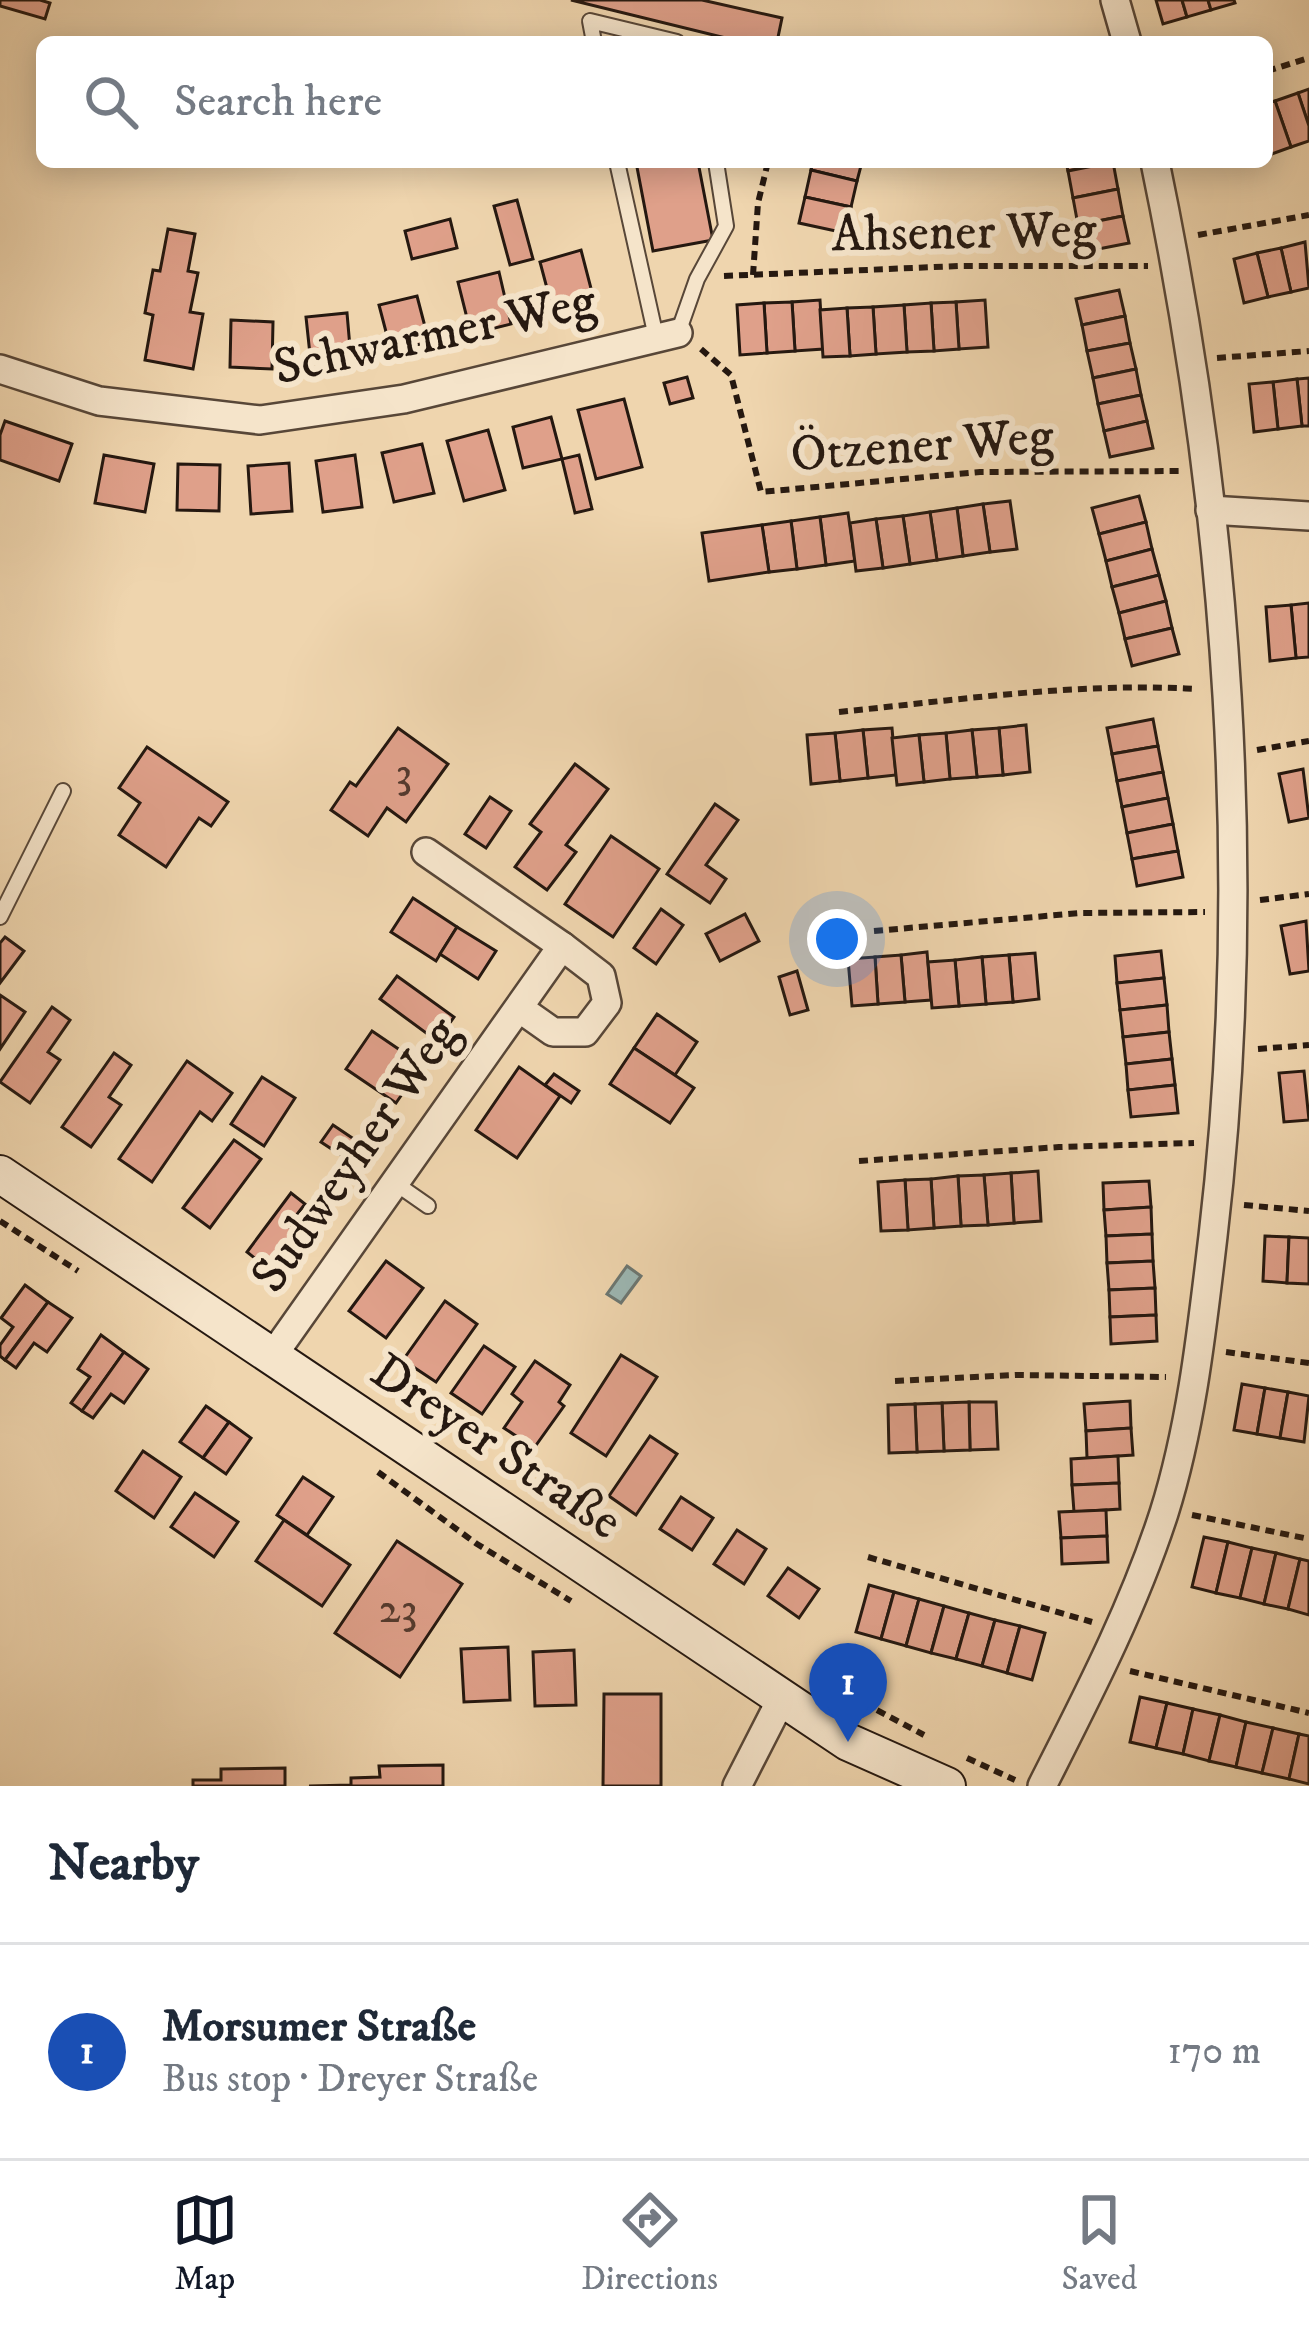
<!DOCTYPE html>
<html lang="en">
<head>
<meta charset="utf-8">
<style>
  :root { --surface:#fff; --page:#f6f6f7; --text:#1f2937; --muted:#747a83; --line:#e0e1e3; --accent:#111827 }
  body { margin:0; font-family:"IM FELL DW Pica",serif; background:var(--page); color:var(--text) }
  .you { position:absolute; left:837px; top:939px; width:42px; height:42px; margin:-30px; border:9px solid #fff; border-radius:50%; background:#1a73e8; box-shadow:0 0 0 18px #1a73e833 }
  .badge { display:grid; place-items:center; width:78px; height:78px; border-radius:50%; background:var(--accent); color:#fff; font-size:39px; font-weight:700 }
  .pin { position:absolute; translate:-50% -99px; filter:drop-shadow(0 3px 6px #0008) }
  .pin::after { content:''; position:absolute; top:63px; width:42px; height:36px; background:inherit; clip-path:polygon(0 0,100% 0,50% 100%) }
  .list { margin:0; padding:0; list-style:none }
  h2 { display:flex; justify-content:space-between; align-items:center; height:156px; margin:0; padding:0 48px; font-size:51px }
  h2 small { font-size:39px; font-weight:400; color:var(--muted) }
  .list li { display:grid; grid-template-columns:78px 1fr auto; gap:36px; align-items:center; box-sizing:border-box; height:216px; padding:0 48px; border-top:3px solid var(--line) }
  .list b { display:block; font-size:45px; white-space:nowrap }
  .list p { margin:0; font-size:39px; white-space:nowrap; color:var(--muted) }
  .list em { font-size:39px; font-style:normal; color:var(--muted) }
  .icon { flex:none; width:66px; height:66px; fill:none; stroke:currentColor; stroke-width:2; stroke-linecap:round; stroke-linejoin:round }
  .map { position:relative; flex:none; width:1309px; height:1786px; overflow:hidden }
  .search { position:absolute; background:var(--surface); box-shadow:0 6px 30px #0003; left:36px; right:36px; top:36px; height:132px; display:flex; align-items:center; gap:30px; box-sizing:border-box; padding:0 42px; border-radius:18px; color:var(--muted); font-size:45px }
  .sheet { height:372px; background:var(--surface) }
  nav { display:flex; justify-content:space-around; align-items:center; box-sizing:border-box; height:168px; border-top:3px solid var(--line); background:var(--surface); font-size:33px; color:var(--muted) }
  nav a { display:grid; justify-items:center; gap:6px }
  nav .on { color:var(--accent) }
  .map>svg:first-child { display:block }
  .water { fill:#9cb7b3; stroke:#6c7772; stroke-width:3 }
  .building { fill:#dfa08a; stroke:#251810; stroke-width:3 }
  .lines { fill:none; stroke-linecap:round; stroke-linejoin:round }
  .lane-casing { stroke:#584738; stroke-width:18 }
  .street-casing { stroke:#584738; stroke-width:32 }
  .secondary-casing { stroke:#251810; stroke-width:40 }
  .path { stroke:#251810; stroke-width:6; stroke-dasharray:9 6; stroke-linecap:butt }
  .lane { stroke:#f5e4ca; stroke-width:14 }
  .street { stroke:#f5e4ca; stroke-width:27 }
  .secondary { stroke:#f5e4ca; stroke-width:36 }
  .labels { text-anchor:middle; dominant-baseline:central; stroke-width:12; stroke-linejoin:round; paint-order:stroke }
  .number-label { font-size:45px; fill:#543a2e }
  .street-label { font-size:51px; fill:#251810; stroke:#f5e4ca }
</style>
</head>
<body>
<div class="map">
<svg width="1309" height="1786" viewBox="0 0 1309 1786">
  <rect width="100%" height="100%" fill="#efd5ae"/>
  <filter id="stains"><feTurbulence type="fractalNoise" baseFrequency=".00167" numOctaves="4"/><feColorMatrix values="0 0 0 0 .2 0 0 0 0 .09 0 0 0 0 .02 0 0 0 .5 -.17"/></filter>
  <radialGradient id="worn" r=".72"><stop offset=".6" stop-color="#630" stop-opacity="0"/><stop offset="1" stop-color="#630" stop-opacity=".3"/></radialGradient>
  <!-- water -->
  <polygon class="water" points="627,1266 641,1276 621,1303 607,1294"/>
  <!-- building -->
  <g class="building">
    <polygon points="0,0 40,0 50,3 45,19 0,6"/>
    <polygon points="571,0 702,0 782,18 777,42 742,42"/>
    <polygon points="1156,0 1182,0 1187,17 1163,24"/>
    <polygon points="1182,0 1208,0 1211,10 1187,17"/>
    <polygon points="1208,0 1234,0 1235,3 1211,10"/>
    <polygon points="1309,89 1309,126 1298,93"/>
    <polygon points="1298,93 1309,126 1309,141 1291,147 1275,101"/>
    <polygon points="1275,101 1291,147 1269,155 1267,103"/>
    <polygon points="636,162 698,162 713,240 653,251"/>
    <polygon points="813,162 862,162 857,181 811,170"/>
    <polygon points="1066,162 1113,162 1068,171"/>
    <polygon points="1113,162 1118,189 1073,198 1068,171"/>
    <polygon points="811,170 857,181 851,207 805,197"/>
    <polygon points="1118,189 1123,216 1078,225 1073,198"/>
    <polygon points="805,197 851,207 845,233 799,223"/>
    <polygon points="517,200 533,259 510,265 494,206"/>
    <polygon points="1123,216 1129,243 1083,252 1078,225"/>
    <polygon points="450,219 457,248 412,259 405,231"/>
    <polygon points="168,229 195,234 188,271 198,273 190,312 203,314 193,369 145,360 153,315 145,313 153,270 160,271"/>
    <polygon points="1305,242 1309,288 1291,292 1281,248"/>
    <polygon points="1281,248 1291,292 1268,297 1257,253"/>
    <polygon points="581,250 594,300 553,311 540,262"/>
    <polygon points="1257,253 1268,297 1244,303 1234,259"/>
    <polygon points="499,272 511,324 471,334 458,282"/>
    <polygon points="1119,290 1125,316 1082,325 1076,299"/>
    <polygon points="417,296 429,342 391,351 379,305"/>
    <polygon points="820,300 823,349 795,351 792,302"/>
    <polygon points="985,300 988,347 959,349 956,302"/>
    <polygon points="792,302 795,351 767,353 764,303"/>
    <polygon points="956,302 959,349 934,351 931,303"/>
    <polygon points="764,303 767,353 740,355 737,305"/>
    <polygon points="931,303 934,351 907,352 904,305"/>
    <polygon points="904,305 907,352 876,354 873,307"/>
    <polygon points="873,307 876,354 850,356 847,308"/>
    <polygon points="847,308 850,356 823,357 820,310"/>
    <polygon points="347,313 351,359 311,364 306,317"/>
    <polygon points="1125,316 1130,343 1087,351 1082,325"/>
    <polygon points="231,320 273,322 272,369 230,367"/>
    <polygon points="1130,343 1136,369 1093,378 1087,351"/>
    <polygon points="1136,369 1141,395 1098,404 1093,378"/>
    <polygon points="687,377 693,398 670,404 664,383"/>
    <polygon points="1309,378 1309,426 1302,426 1297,379"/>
    <polygon points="1297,379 1302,426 1278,429 1273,382"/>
    <polygon points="1273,382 1278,429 1254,432 1249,384"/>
    <polygon points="1141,395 1147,421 1104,431 1098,404"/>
    <polygon points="624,399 642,467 596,479 578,410"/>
    <polygon points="551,417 562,459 523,468 513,427"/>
    <polygon points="5,421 72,444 59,481 0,460 0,435"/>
    <polygon points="1147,421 1153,448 1110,457 1104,431"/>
    <polygon points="488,430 505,490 464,501 447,441"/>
    <polygon points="422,444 434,493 394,502 382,453"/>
    <polygon points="104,455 154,464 145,512 95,503"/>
    <polygon points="355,455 362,507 323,512 316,461"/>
    <polygon points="579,455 592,509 575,513 562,459"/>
    <polygon points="289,463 292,511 251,514 248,466"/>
    <polygon points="178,464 220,465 219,511 177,510"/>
    <polygon points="1139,496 1146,522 1099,534 1092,508"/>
    <polygon points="1010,501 1017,549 990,552 983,504"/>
    <polygon points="983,504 990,552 963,556 957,508"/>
    <polygon points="957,508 963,556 937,560 930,512"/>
    <polygon points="930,512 937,560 910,564 903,516"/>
    <polygon points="848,513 855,561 826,565 820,517"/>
    <polygon points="903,516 910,564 883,568 876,519"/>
    <polygon points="820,517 826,565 797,569 791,521"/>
    <polygon points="876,519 883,568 856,571 850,523"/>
    <polygon points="791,521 797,569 769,572 762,525"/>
    <polygon points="1146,522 1152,549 1106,561 1099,534"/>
    <polygon points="762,525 769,572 709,581 702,533"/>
    <polygon points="1152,549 1159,575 1112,587 1106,561"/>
    <polygon points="1159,575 1166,601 1119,613 1112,587"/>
    <polygon points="1166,601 1172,628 1125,639 1119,613"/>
    <polygon points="1309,603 1309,657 1296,658 1291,605"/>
    <polygon points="1291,605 1296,658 1270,661 1266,607"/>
    <polygon points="1172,628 1179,654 1132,666 1125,639"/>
    <polygon points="1153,719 1158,746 1112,754 1107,728"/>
    <polygon points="1026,725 1030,772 1003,775 999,728"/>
    <polygon points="398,728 448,764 406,822 387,808 368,836 331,810 350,782 356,786"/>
    <polygon points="892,728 896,775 868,778 863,730"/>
    <polygon points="999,728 1003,775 977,777 972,730"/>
    <polygon points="863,730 868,778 840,781 835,733"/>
    <polygon points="972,730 977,777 950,779 946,733"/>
    <polygon points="835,733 840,781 811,784 807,735"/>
    <polygon points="946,733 950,779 924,782 919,735"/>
    <polygon points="919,735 924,782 897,785 892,738"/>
    <polygon points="1158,746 1163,772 1117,781 1112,754"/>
    <polygon points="147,747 228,802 211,826 199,818 166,867 119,835 140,803 119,788"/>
    <polygon points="575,764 608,789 566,845 576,852 547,890 515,867 541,832 530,824"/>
    <polygon points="1303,769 1309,818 1289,822 1279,774"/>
    <polygon points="1163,772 1168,798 1122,807 1117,781"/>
    <polygon points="490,797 511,811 486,848 465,834"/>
    <polygon points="1168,798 1173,824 1127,833 1122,807"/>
    <polygon points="715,804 738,820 706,865 726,879 710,903 667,874"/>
    <polygon points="1173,824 1178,851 1132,859 1127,833"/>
    <polygon points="611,836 659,869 613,937 565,904"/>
    <polygon points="1178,851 1183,877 1137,886 1132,859"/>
    <polygon points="413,898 457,927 436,961 391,932"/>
    <polygon points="661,909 683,925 656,964 634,948"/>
    <polygon points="745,914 759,941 720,961 706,934"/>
    <polygon points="1306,921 1309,971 1290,974 1281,926"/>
    <polygon points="457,927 496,951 478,979 440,954"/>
    <polygon points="5,937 24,951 0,983 0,943"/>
    <polygon points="1161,951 1164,978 1117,983 1115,956"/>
    <polygon points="927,952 931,1000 905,1002 901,955"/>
    <polygon points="1035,953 1039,999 1013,1002 1009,955"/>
    <polygon points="901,955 905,1002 878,1004 875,957"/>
    <polygon points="1009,955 1013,1002 986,1004 982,957"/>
    <polygon points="875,957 878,1004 852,1006 848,959"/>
    <polygon points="982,957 986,1004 959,1006 955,960"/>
    <polygon points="955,960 959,1006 932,1008 928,962"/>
    <polygon points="797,971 808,1010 790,1015 779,977"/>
    <polygon points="397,976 454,1017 437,1041 380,999"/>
    <polygon points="1164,978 1167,1005 1120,1010 1117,983"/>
    <polygon points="0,995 25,1012 0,1049"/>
    <polygon points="1167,1005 1169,1032 1123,1037 1120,1010"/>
    <polygon points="52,1007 70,1020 48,1052 60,1060 30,1103 0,1082"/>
    <polygon points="657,1014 697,1042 675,1075 634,1048"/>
    <polygon points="372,1031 422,1065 396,1103 346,1069"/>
    <polygon points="1169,1032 1172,1059 1126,1064 1123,1037"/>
    <polygon points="634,1048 694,1088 670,1123 610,1084"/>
    <polygon points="114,1053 131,1065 109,1097 121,1105 91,1147 62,1127"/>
    <polygon points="1172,1059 1175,1085 1128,1090 1126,1064"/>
    <polygon points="187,1061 232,1093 212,1121 200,1112 152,1182 119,1159"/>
    <polygon points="519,1067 560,1096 517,1158 476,1130"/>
    <polygon points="1304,1071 1309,1120 1284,1122 1279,1073"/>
    <polygon points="554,1074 579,1091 571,1103 545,1085"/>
    <polygon points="262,1077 295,1098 264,1146 231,1124"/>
    <polygon points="1175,1085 1178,1113 1131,1117 1128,1090"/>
    <polygon points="333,1125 376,1154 365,1171 321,1142"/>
    <polygon points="234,1140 261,1159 210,1228 183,1208"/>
    <polygon points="1038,1171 1041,1221 1014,1223 1011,1173"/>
    <polygon points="1011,1173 1014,1223 988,1225 984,1175"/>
    <polygon points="984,1175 988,1225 961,1226 958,1176"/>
    <polygon points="958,1176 961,1226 934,1228 931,1179"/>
    <polygon points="931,1179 934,1228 908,1230 905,1180"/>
    <polygon points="905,1180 908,1230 881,1231 878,1182"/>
    <polygon points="1149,1181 1151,1207 1104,1210 1103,1183"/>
    <polygon points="291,1193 305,1204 288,1226 299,1235 271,1271 247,1252"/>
    <polygon points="1151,1207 1152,1234 1106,1236 1104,1210"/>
    <polygon points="1152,1234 1153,1261 1107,1263 1106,1236"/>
    <polygon points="1265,1236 1289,1237 1287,1283 1263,1281"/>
    <polygon points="1289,1237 1309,1238 1309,1284 1287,1283"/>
    <polygon points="386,1261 423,1288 386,1338 349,1311"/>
    <polygon points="1153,1261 1155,1288 1109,1290 1107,1263"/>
    <polygon points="25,1285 48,1302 5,1360 0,1356 0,1345 13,1327 1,1318"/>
    <polygon points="1155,1288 1156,1315 1110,1317 1109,1290"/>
    <polygon points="445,1301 477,1324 436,1382 403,1360"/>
    <polygon points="48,1302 72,1318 47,1352 34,1343 16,1368 5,1360"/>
    <polygon points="1156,1315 1157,1341 1111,1344 1110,1317"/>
    <polygon points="101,1335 124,1352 82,1411 71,1403 90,1377 78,1369"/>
    <polygon points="484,1346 515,1367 482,1414 451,1393"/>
    <polygon points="124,1352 148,1369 124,1403 111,1394 93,1418 82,1411"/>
    <polygon points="621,1355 657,1377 606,1456 571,1433"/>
    <polygon points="535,1361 570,1385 559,1402 564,1406 534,1448 504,1428 522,1402 512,1394"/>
    <polygon points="1242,1384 1265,1388 1257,1434 1234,1430"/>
    <polygon points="1265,1388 1288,1392 1280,1438 1257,1434"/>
    <polygon points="1288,1392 1309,1396 1304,1442 1280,1438"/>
    <polygon points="1130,1401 1131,1428 1086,1431 1084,1404"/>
    <polygon points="969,1402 996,1402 998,1449 970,1450"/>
    <polygon points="969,1402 970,1450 944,1451 942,1403"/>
    <polygon points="942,1403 944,1451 917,1452 915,1404"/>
    <polygon points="915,1404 917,1452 889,1453 888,1405"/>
    <polygon points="206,1406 229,1422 203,1458 180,1442"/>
    <polygon points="229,1422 251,1438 226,1474 203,1458"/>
    <polygon points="1131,1428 1133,1455 1087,1458 1086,1431"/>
    <polygon points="650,1436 677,1454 636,1515 609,1496"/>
    <polygon points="143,1451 181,1477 154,1518 116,1491"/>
    <polygon points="1118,1456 1119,1483 1072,1485 1071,1459"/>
    <polygon points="303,1477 333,1497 307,1535 277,1515"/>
    <polygon points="1119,1483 1120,1509 1074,1512 1072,1485"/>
    <polygon points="195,1493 238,1522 214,1557 171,1527"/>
    <polygon points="681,1497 713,1518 692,1550 660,1529"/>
    <polygon points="1106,1510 1107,1536 1061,1538 1059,1512"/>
    <polygon points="284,1520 350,1565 322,1606 256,1561"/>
    <polygon points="737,1530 766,1549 744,1584 714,1564"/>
    <polygon points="1107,1536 1108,1562 1062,1564 1061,1538"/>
    <polygon points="1204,1537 1228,1542 1216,1593 1192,1587"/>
    <polygon points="397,1541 462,1584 400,1677 335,1633"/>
    <polygon points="1228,1542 1252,1548 1240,1598 1216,1593"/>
    <polygon points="1252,1548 1276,1553 1264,1604 1240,1598"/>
    <polygon points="1276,1553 1300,1559 1288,1609 1264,1604"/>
    <polygon points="1300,1559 1309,1561 1309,1615 1288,1609"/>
    <polygon points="788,1568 819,1589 799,1618 768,1596"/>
    <polygon points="869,1585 894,1592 881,1639 856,1632"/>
    <polygon points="894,1592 919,1599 906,1646 881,1639"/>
    <polygon points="919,1599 944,1606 931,1653 906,1646"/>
    <polygon points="944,1606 969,1613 956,1659 931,1653"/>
    <polygon points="969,1613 995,1620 982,1666 956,1659"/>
    <polygon points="995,1620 1020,1626 1007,1673 982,1666"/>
    <polygon points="1020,1626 1045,1633 1032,1680 1007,1673"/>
    <polygon points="508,1647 510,1700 464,1702 461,1649"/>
    <polygon points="574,1650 576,1705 535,1706 533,1652"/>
    <polygon points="604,1694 661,1694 661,1786 603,1786"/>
    <polygon points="1140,1697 1167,1703 1156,1748 1130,1742"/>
    <polygon points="1167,1703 1193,1709 1183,1754 1156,1748"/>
    <polygon points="1193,1709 1220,1715 1209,1761 1183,1754"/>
    <polygon points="1220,1715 1246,1722 1236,1767 1209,1761"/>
    <polygon points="1246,1722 1273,1728 1262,1773 1236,1767"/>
    <polygon points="1273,1728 1299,1734 1289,1779 1262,1773"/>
    <polygon points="1299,1734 1309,1736 1309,1784 1289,1779"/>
    <polygon points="443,1765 443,1786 309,1786 351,1785 351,1778 380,1777 379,1766"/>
    <polygon points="285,1768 285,1786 193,1786 193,1780 221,1780 221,1769"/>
  </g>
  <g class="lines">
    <!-- lane casing -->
    <g class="lane-casing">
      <g id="lane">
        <polyline points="594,42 590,21 677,42"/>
        <polyline points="617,162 656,337"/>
        <polyline points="678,333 697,279 726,226 716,162"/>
        <polyline points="0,917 63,791"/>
        <polyline points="395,1183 428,1206"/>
      </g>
    </g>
    <!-- street casing -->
    <g class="street-casing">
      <g id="street">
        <polyline points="1115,0 1127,42"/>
        <polyline points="0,369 99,401 260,420 404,399 678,333"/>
        <polyline points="1210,510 1309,516"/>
        <polyline points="519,1008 553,1032 585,1032 607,1003 601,976 562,946"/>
        <polyline points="271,1358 562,946 426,852"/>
        <polyline points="737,1786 782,1698"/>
        <path d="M1042 1786C1087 1697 1133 1609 1164 1513 1192 1424 1202 1328 1213 1236 1255 880 1228 513 1155 162"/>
      </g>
    </g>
    <!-- secondary casing -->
    <g class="secondary-casing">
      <polyline id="secondary" points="0,1174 848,1742 947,1786"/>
    </g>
    <!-- path -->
    <g class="path">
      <polyline points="1267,71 1309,58"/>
      <polyline points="1198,235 1309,215"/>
      <polyline points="753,275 758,203 768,162"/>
      <polyline points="724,276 959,266 1148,266"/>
      <polyline points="701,349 731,375 761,492 980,472 1180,471"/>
      <polyline points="1217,358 1309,351"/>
      <path d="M839 712C958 700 1078 682 1197 689"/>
      <polyline points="1257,750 1309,741"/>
      <polyline points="1260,900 1309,894"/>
      <polyline points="874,931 1080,913 1205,912"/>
      <polyline points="1258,1049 1309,1045"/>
      <polyline points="859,1161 1059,1147 1194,1143"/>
      <polyline points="1244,1205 1309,1211"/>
      <polyline points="0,1221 78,1271"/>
      <polyline points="1226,1352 1309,1363"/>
      <polyline points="895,1381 1015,1375 1166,1377"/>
      <polyline points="378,1472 477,1544 571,1601"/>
      <polyline points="1192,1515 1309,1539"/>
      <polyline points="868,1557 1092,1622"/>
      <polyline points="1130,1671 1309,1713"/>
      <polyline points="824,1682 924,1735"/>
      <polyline points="967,1758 1015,1780"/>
    </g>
    <!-- lane -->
    <use href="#lane" class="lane"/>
    <!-- street -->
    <use href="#street" class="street"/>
    <!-- secondary -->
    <use href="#secondary" class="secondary"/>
  </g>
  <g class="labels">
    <!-- number labels -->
    <g class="number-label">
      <text x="404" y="773">3</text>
      <text x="398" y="1609">23</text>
    </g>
    <!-- street labels -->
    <g class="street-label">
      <text transform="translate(964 233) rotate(-1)">Ahsener Weg</text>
      <text transform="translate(435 335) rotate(-12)">Schwarmer Weg</text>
      <text transform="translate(922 446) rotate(-4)">Ötzener Weg</text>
      <text transform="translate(356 1155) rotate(-55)">Sudweyher Weg</text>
      <text transform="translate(496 1447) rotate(34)">Dreyer Straße</text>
    </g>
  </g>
  <rect width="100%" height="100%" filter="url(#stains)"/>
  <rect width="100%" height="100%" fill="url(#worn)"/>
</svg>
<div class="you"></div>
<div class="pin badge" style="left:848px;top:1742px;background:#1a4fb4">1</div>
<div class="search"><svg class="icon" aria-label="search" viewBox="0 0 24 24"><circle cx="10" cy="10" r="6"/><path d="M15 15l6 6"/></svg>Search here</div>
</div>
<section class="sheet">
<h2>Nearby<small></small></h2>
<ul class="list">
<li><span class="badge" style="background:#1a4fb4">1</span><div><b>Morsumer Straße</b><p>Bus stop · Dreyer Straße</p></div><em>170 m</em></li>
</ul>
</section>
<nav>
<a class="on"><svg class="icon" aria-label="map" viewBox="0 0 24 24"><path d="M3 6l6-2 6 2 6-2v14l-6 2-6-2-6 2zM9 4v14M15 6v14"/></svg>Map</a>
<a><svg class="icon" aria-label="directions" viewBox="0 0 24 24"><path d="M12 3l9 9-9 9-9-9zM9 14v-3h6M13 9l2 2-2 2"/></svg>Directions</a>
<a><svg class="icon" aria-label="saved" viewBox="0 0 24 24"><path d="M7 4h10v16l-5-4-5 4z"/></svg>Saved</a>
</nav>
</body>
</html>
